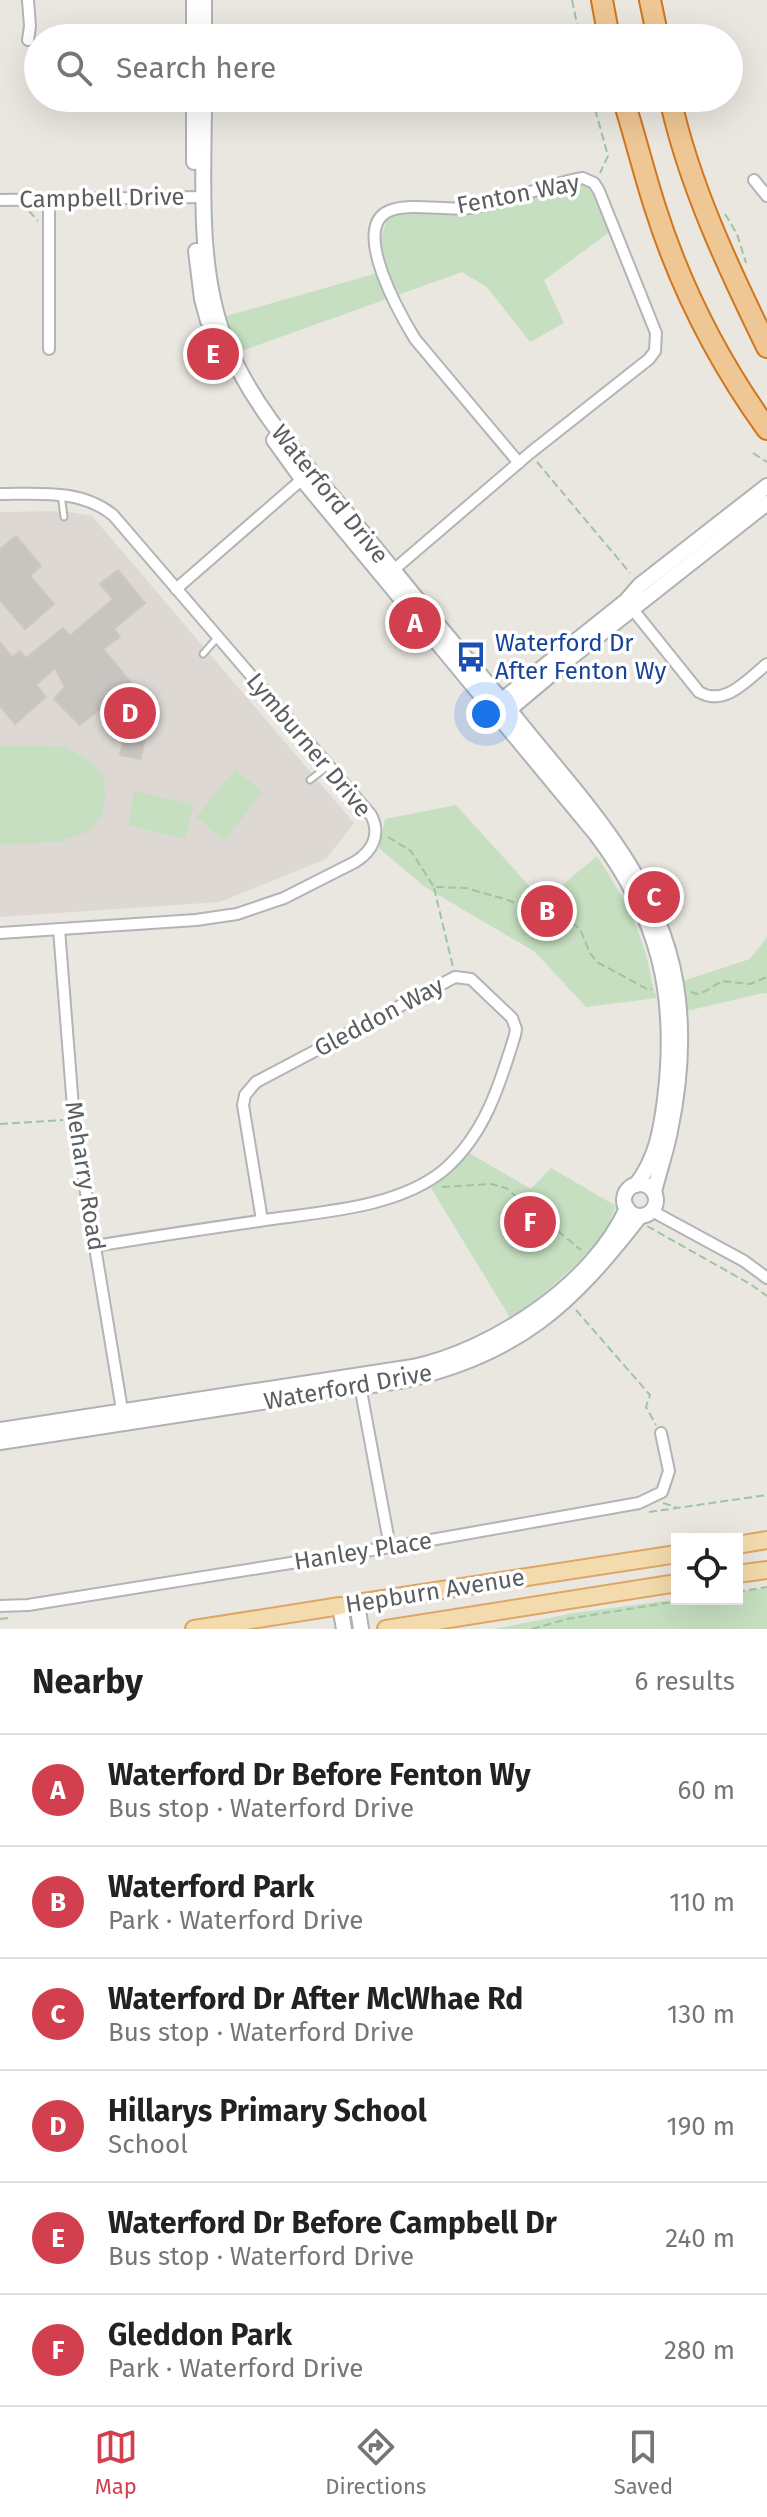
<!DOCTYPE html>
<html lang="en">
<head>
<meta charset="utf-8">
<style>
  :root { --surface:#fff; --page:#f2f2f2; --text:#222; --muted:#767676; --line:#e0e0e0; --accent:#d2404f }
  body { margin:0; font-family:"Fira Sans",sans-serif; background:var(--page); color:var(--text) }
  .controls { position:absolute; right:24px; bottom:24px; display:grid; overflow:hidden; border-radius:0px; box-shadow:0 8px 32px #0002 }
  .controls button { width:72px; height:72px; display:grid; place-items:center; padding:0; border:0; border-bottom:2px solid var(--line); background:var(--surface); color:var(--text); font:40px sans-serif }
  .you { position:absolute; left:486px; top:714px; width:28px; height:28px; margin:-20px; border:6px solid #fff; border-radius:50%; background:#1a73e8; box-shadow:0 0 0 12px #1a73e833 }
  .badge { display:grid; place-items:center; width:52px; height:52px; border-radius:50%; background:var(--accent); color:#fff; font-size:26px; font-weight:700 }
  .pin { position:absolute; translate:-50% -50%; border:4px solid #fff; box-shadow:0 2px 8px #0006 }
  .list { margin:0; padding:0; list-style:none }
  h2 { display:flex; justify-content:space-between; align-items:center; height:104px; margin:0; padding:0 32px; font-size:34px }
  h2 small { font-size:26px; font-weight:400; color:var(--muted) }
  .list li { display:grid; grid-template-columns:52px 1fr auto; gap:24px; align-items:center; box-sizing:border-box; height:112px; padding:0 32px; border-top:2px solid var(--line) }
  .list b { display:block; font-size:30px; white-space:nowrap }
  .list p { margin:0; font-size:26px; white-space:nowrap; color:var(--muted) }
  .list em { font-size:26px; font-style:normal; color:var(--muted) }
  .icon { flex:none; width:44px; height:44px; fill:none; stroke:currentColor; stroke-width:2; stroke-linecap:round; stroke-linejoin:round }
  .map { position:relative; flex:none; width:767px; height:1629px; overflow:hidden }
  .search { position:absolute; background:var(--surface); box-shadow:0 8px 32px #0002; left:24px; right:24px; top:24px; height:88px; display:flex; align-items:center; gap:20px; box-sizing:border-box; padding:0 28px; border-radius:44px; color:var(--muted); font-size:30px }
  .sheet { height:776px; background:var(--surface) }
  nav { display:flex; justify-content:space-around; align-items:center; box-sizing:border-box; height:112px; border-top:2px solid var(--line); background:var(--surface); font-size:22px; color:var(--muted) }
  nav a { display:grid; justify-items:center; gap:4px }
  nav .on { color:var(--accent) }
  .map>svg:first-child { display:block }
  .education { fill:#ddd8d3 }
  .green { fill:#c6dfc0 }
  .building { fill:#c8c4c0; stroke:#cec7c0; stroke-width:2 }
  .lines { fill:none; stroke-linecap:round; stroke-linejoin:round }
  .lane-casing { stroke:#b2b4b7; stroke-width:9 }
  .street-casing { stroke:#b2b4b7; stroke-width:14 }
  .secondary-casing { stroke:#aeb2b5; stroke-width:18 }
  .primary-casing { stroke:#dea666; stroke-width:20 }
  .highway-casing { stroke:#d0761c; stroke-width:24 }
  .path { stroke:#9ec4a1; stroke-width:2; stroke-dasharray:8 4; stroke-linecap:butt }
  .lane { stroke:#fff; stroke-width:5 }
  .street { stroke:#fff; stroke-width:10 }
  .secondary { stroke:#fff; stroke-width:14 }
  .primary { stroke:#f4dbad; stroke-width:16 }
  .highway { stroke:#efc794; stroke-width:20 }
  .labels { text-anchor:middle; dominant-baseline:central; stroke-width:7; stroke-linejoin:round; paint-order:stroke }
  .street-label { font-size:24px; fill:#5a5e60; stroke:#fff }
  .transit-label { font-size:24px; fill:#164399; stroke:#fff; text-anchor:start }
</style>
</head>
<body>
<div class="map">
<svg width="767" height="1629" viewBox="0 0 767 1629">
  <rect width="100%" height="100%" fill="#eae7e1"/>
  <!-- education -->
  <polygon class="education" points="63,511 92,516 354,823 326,859 220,902 0,917 0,512"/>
  <!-- green -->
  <g class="green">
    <polygon points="589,179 614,229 544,280 564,323 530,342 487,287 462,272 239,352 223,317 388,270 379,244 387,220 408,208 477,213"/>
    <polygon points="34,745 65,747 87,759 104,775 105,796 102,816 89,831 58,842 0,845 0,745"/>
    <polygon points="235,769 262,792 225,841 196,817"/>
    <polygon points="134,791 193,804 186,839 128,825"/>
    <path d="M456 805 543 901 597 856C616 885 633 915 644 948 650 964 650 982 657 998L586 1007 535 952 425 887 379 848 385 819Z"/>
    <polygon points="767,937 767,994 763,993 687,1011 683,981 750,959"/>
    <polygon points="469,1153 531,1189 551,1168 616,1206 603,1237 578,1263 512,1321 431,1188 452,1172"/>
    <polygon points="767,1588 767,1629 494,1629 574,1613 679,1599 737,1599 737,1592"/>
  </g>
  <!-- building -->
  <g class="building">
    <polygon points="16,536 41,566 30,576 54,604 25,629 0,600 0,549"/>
    <polygon points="118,570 145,603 114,629 120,637 103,649 132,684 80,725 54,699 65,687 55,668 36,685 46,697 15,724 0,706 0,642 12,657 20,651 26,658 63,628 70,636 113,599 100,584"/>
    <polygon points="125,732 145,736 141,759 120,755"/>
  </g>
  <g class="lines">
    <!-- lane casing -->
    <g class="lane-casing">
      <g id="lane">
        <polyline points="61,494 64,517"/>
        <polyline points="203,654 217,638"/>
        <polyline points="310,780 328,766"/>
      </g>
    </g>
    <!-- street casing -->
    <g class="street-casing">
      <g id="street">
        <polyline points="483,38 497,35"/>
        <polyline points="28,40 30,26 28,0"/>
        <polyline points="754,180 767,196"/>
        <polyline points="0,200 205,197"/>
        <polyline points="49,200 49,349"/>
        <path d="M0 494C39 494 81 489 113 515L371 815C381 834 373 851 355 862L284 898 237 914 196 920 0 933"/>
        <path d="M390 573 530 453 649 359 655 351 656 333 599 191 594 183 583 178C545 184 508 203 469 208 446 211 409 202 389 211 350 228 401 316 415 339L519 463"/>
        <polyline points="176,589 307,475"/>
        <path d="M630 606 699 692C725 707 747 680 767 664"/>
        <polyline points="59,929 74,1120 123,1416"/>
        <polyline points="652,1211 744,1261 767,1278"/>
        <path d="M95 1246C150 1237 204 1229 259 1221 317 1212 398 1209 445 1169 485 1134 500 1084 515 1035L516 1029 512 1018 471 979 455 977 256 1082 245 1095 243 1105 262 1220"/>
        <polyline points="359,1380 390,1547"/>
        <polyline points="0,1606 28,1605 403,1545 639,1503 662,1492 669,1471 661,1433"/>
      </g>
    </g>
    <!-- secondary casing -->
    <g class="secondary-casing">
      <g id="secondary">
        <polyline points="194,0 194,38"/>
        <polyline points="204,0 204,38"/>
        <polyline points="194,98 194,162"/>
        <path d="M204 98C204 173 197 264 223 334 248 402 297 455 343 509 386 560 427 613 471 664 497 694 521 725 547 756 607 828 668 902 678 1000 683 1044 679 1088 670 1131 666 1152 659 1171 654 1192"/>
        <polyline points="196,251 202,299 208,321"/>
        <path d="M274 440 302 479 596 834C659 917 678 995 665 1099 661 1131 656 1159 636 1185"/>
        <polyline points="496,705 626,601 640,585 767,486"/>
        <polyline points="505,713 574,655 767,503"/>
        <circle cx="640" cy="1200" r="16"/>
        <path d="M0 1430 413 1367C492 1350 593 1285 627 1208"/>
        <path d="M0 1442 405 1380C519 1354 571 1305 640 1216"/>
        <polyline points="344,1629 340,1606 357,1603 361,1629"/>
      </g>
    </g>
    <!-- primary casing -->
    <g class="primary-casing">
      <g id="primary">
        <polyline points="737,1545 767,1540"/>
        <polyline points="737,1574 767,1570"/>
        <polyline points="357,1603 677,1554"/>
        <polyline points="194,1629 340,1606"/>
        <polyline points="386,1629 677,1583"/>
      </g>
    </g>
    <!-- highway casing -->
    <g class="highway-casing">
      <g id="highway">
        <polyline points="602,0 609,38"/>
        <polyline points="650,0 658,38"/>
        <path d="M623 98C634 133 643 169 654 204 679 284 718 361 767 429"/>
        <path d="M670 98C689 185 728 267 767 347"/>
      </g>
    </g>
    <!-- path -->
    <g class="path">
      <polyline points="572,0 580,38"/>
      <polyline points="510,34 578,28"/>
      <polyline points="592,98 608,156 600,173"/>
      <polyline points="29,211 38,221"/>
      <polyline points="725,214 737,234 746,263"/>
      <polyline points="753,453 767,462"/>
      <polyline points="537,462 630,573"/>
      <polyline points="388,837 411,851 434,887 466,888 508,900 543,916 557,914 565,916 580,929 590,953 597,962 647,989 652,989"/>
      <polyline points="434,888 453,967"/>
      <polyline points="691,992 697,994 704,992 722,981 750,984 767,977"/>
      <polyline points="0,1124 63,1120"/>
      <polyline points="442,1187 491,1184 506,1188 581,1250"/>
      <polyline points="647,1226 750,1284 767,1296"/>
      <polyline points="576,1310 650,1395 646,1407 656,1425"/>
      <polyline points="663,1503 676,1507"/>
      <polyline points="649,1512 767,1495"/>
      <polyline points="737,1592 767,1587"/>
      <polyline points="0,1619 8,1618"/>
      <polyline points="532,1629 567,1619 691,1599"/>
    </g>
    <!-- lane -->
    <use href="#lane" class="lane"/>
    <!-- street -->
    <use href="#street" class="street"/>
    <!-- secondary -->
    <use href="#secondary" class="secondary"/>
    <!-- primary -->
    <use href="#primary" class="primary"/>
    <!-- highway -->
    <use href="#highway" class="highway"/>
  </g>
  <!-- icons -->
  <defs>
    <g id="bus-bare" transform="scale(2.4)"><path d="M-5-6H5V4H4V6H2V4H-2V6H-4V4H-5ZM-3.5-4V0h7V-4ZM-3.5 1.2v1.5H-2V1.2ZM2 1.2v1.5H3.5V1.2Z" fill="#1a4fb4" stroke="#fff" stroke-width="2.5" paint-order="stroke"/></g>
  </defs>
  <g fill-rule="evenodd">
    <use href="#bus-bare" x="471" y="657"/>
  </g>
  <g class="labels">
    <!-- street labels -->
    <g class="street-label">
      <text transform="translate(518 194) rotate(-11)">Fenton Way</text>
      <text transform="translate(102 198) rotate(-1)">Campbell Drive</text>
      <text transform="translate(330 494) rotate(51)">Waterford Drive</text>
      <text transform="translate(309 745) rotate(50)">Lymburner Drive</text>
      <text transform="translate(379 1017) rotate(-28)">Gleddon Way</text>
      <text transform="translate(85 1176) rotate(81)">Meharry Road</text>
      <text transform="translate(348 1387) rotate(-10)">Waterford Drive</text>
      <text transform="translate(363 1551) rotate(-9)">Hanley Place</text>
      <text transform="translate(435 1591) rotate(-9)">Hepburn Avenue</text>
    </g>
    <!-- transit labels -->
    <g class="transit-label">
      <text x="495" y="643">Waterford Dr<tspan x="495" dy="28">After Fenton Wy</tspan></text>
    </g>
  </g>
</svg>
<div class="controls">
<button><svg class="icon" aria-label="locate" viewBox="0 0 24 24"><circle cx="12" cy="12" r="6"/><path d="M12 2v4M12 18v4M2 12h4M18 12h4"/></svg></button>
</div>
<div class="you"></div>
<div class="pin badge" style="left:415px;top:623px">A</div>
<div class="pin badge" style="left:547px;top:911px">B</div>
<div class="pin badge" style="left:654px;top:897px">C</div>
<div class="pin badge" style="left:130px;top:713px">D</div>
<div class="pin badge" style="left:213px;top:354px">E</div>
<div class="pin badge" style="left:530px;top:1222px">F</div>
<div class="search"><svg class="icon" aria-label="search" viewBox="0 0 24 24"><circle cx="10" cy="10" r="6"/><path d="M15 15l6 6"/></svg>Search here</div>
</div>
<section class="sheet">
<h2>Nearby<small>6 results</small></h2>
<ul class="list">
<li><span class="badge">A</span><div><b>Waterford Dr Before Fenton Wy</b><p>Bus stop · Waterford Drive</p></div><em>60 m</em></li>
<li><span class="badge">B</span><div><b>Waterford Park</b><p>Park · Waterford Drive</p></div><em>110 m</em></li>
<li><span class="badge">C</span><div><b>Waterford Dr After McWhae Rd</b><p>Bus stop · Waterford Drive</p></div><em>130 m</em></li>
<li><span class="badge">D</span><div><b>Hillarys Primary School</b><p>School</p></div><em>190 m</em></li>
<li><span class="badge">E</span><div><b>Waterford Dr Before Campbell Dr</b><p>Bus stop · Waterford Drive</p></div><em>240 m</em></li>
<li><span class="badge">F</span><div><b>Gleddon Park</b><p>Park · Waterford Drive</p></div><em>280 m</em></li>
</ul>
</section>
<nav>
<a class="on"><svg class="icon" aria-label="map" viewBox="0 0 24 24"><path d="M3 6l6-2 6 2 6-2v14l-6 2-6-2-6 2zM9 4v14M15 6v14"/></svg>Map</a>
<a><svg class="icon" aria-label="directions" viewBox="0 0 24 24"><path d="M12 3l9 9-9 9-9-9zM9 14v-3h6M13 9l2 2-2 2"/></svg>Directions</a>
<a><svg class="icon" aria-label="saved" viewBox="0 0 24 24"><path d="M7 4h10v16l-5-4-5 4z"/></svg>Saved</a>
</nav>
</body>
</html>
